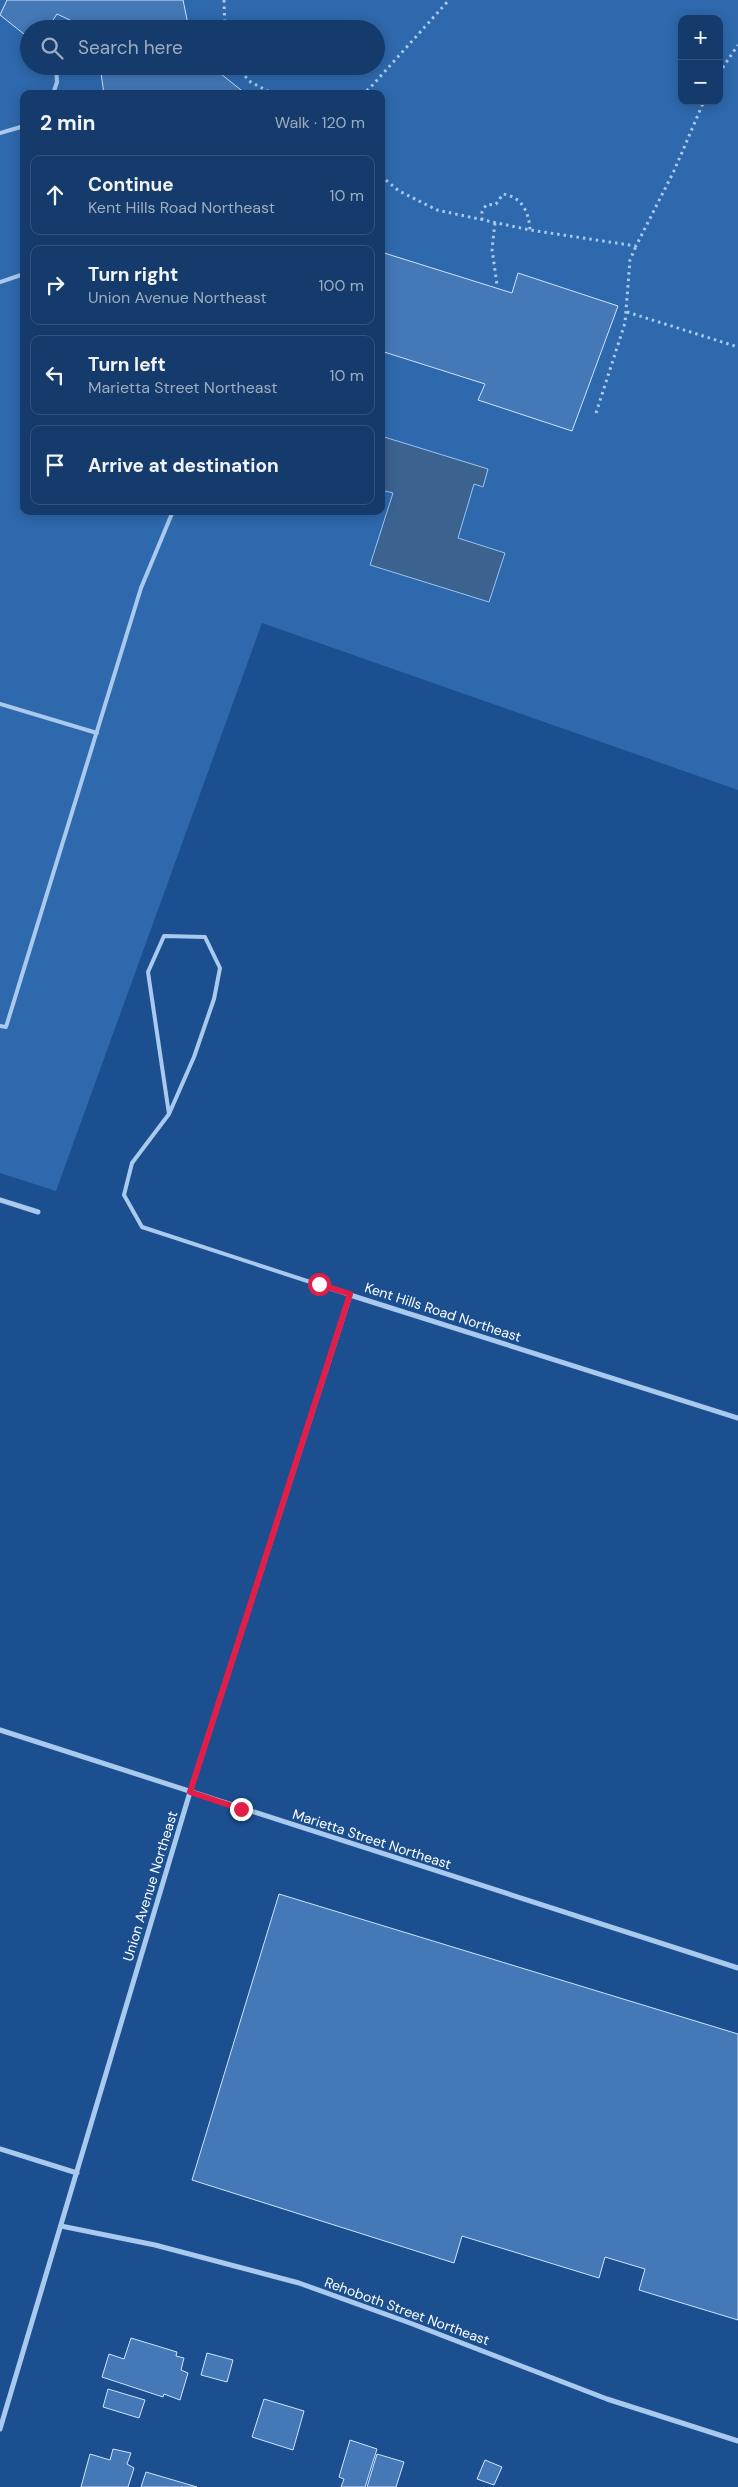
<!DOCTYPE html>
<html lang="en">
<head>
<meta charset="utf-8">
<style>
  :root { --surface:#143b6b; --page:#1d4271; --text:#f1f3f6; --muted:#9dadc1; --line:#33557e }
  body { margin:0; font-family:"DM Sans",sans-serif; background:var(--page); color:var(--text) }
  .controls { position:absolute; right:15px; top:15px; display:grid; overflow:hidden; border-radius:10px; box-shadow:0 2px 12px #0003 }
  .controls button { width:45px; height:45px; display:grid; place-items:center; padding:0; border:0; border-bottom:1px solid var(--line); background:var(--surface); color:var(--text); font:25px sans-serif }
  .stop { position:absolute; width:15px; height:15px; margin:-11px; border:4px solid #e11d48; border-radius:50%; background:#fff }
  .stop.end { background:#e11d48; border-color:#fff; box-shadow:0 1px 5px #0008 }
  .list { margin:0; padding:0; list-style:none }
  h2 { display:flex; justify-content:space-between; align-items:center; height:65px; margin:0; padding:0 20px; font-size:21px }
  h2 small { font-size:16px; font-weight:400; color:var(--muted) }
  .list li { display:grid; grid-template-columns:32px 1fr auto; gap:15px; align-items:center; box-sizing:border-box; height:80px; margin:0 10px 10px; padding:0 10px; border:1px solid var(--line); border-radius:10px }
  .list b { display:block; font-size:19px; white-space:nowrap }
  .list p { margin:0; font-size:16px; white-space:nowrap; color:var(--muted) }
  .list em { font-size:16px; font-style:normal; color:var(--muted) }
  .icon { flex:none; width:28px; height:28px; fill:none; stroke:currentColor; stroke-width:2; stroke-linecap:round; stroke-linejoin:round }
  .map { position:relative; flex:none; width:738px; height:2487px; overflow:hidden }
  .search { position:absolute; background:var(--surface); box-shadow:0 2px 12px #0003; left:20px; top:20px; width:365px; height:55px; display:flex; align-items:center; gap:12px; box-sizing:border-box; padding:0 18px; border-radius:28px; color:var(--muted); font-size:19px }
  .panel { position:absolute; background:var(--surface); box-shadow:0 2px 12px #0003; left:20px; top:90px; width:365px; height:425px; border-radius:10px }
  .map>svg:first-child { display:block }
  .green { fill:#2e69ad; fill-rule:evenodd }
  .water { fill:#3c6290; stroke:#9cc4f0 }
  .building { fill:#4478b7; stroke:#cfe3fa }
  .lines { fill:none; stroke-linecap:round; stroke-linejoin:round }
  .path { stroke:#a9c9ee; stroke-width:3; stroke-dasharray:2.5 4; stroke-linecap:butt }
  .lane { stroke:#a9c9ee; stroke-width:4 }
  .street { stroke:#a9c9ee; stroke-width:5 }
  .route { stroke:#e11d48; stroke-width:6 }
  .labels { text-anchor:middle; dominant-baseline:central; stroke-width:4; stroke-linejoin:round; paint-order:stroke }
  .street-label { font-size:14px; fill:#fff; stroke:#1b4f8f }
</style>
</head>
<body>
<div class="map">
<svg width="738" height="2487" viewBox="0 0 738 2487">
  <rect width="100%" height="100%" fill="#1b4f8f"/>
  <!-- green -->
  <path class="green" d="M0 0H738V790L262 623 56 1191 0 1173ZM682 19H719V101H682ZM29 29H376V66H29ZM24 94H381V511H24Z"/>
  <!-- water -->
  <polygon class="water" points="381,436 488,469 483,487 474,484 458,538 505,553 489,602 370,565 393,493 381,490"/>
  <!-- building -->
  <g class="building">
    <polygon points="7,0 183,0 189,29 89,29 57,14 47,29 29,29 29,38 0,15"/>
    <polygon points="100,66 211,66 246,94 104,94"/>
    <polygon points="381,252 512,293 518,273 618,306 572,431 478,400 485,384 381,351"/>
    <polygon points="279,1894 738,2034 738,2320 639,2290 645,2269 605,2257 599,2278 462,2236 454,2263 192,2180"/>
    <polygon points="131,2338 177,2352 176,2356 184,2358 181,2370 188,2373 180,2400 164,2394 163,2397 102,2377 109,2354 124,2359"/>
    <polygon points="207,2353 233,2360 227,2382 201,2375"/>
    <polygon points="108,2389 145,2400 139,2418 103,2407"/>
    <polygon points="264,2399 304,2411 293,2450 252,2437"/>
    <polygon points="350,2440 377,2449 365,2487 341,2487 344,2479 339,2477"/>
    <polygon points="113,2449 131,2453 127,2464 134,2468 128,2487 81,2487 90,2454 110,2460"/>
    <polygon points="377,2454 404,2462 396,2487 367,2487"/>
    <polygon points="485,2460 502,2467 494,2485 477,2479"/>
    <polygon points="146,2472 197,2487 141,2487"/>
  </g>
  <g class="lines">
    <!-- path -->
    <g class="path">
      <polyline points="224,0 225,29"/>
      <polyline points="237,66 249,81 273,94"/>
      <polyline points="719,73 738,45"/>
      <polyline points="361,94 369,89 449,0"/>
      <polyline points="381,176 399,191 437,210 530,230 636,246 674,171 704,101"/>
      <path d="M482 220V212L486 205 496 204 503 194C522 197 529 212 530 230"/>
      <polyline points="495,223 492,249 497,285"/>
      <polyline points="627,312 738,347"/>
      <polyline points="596,413 625,323 630,260 636,246"/>
    </g>
    <!-- lane -->
    <g class="lane">
      <polyline points="53,94 57,82 56,66"/>
      <polyline points="0,133 24,126"/>
      <polyline points="0,282 24,274"/>
      <polyline points="0,704 97,733"/>
      <polyline points="0,1026 6,1027 141,588 173,511"/>
      <polyline points="169,1114 194,1057 214,999 220,968 205,937 164,936 148,972 169,1114 132,1163 124,1195 142,1227 350,1295"/>
    </g>
    <!-- street -->
    <g class="street">
      <polyline points="0,1200 38,1212"/>
      <polyline points="0,1730 738,1968"/>
      <polyline points="0,2149 77,2173"/>
      <polyline points="61,2226 155,2245 299,2283 410,2323 607,2399 738,2441"/>
      <polyline points="0,2429 190,1792 350,1295 738,1418"/>
    </g>
  </g>
  <g class="lines">
    <!-- route -->
    <polyline class="route" points="241,1809 190,1792 350,1294 319,1284"/>
  </g>
  <g class="labels">
    <!-- street labels -->
    <g class="street-label">
      <text transform="translate(443 1312) rotate(18)">Kent Hills Road Northeast</text>
      <text transform="translate(372 1839) rotate(18)">Marietta Street Northeast</text>
      <text transform="translate(150 1886) rotate(-73)">Union Avenue Northeast</text>
      <text transform="translate(407 2311) rotate(20)">Rehoboth Street Northeast</text>
    </g>
  </g>
</svg>
<div class="controls">
<button>+</button>
<button>−</button>
</div>
<div class="stop" style="left:319px;top:1284px"></div>
<div class="stop end" style="left:241px;top:1809px"></div>
<div class="search"><svg class="icon" aria-label="search" viewBox="0 0 24 24"><circle cx="10" cy="10" r="6"/><path d="M15 15l6 6"/></svg>Search here</div>
<section class="panel">
<h2>2 min<small>Walk · 120 m</small></h2>
<ul class="list">
<li><svg class="icon" aria-label="ahead" viewBox="0 0 24 24"><path d="M12 20V5M6 11l6-6 6 6"/></svg><div><b>Continue</b><p>Kent Hills Road Northeast</p></div><em>10 m</em></li>
<li><svg class="icon" aria-label="right" viewBox="0 0 24 24"><path d="M7 20v-9h11M14 6l5 5-5 5"/></svg><div><b>Turn right</b><p>Union Avenue Northeast</p></div><em>100 m</em></li>
<li><svg class="icon" aria-label="left" viewBox="0 0 24 24"><path d="M17 20v-9H6M10 6l-5 5 5 5"/></svg><div><b>Turn left</b><p>Marietta Street Northeast</p></div><em>10 m</em></li>
<li><svg class="icon" aria-label="arrive" viewBox="0 0 24 24"><path d="M6 21V4h12l-3 4 3 4H6"/></svg><div><b>Arrive at destination</b></div></li>
</ul>
</section>
</div>
</body>
</html>
